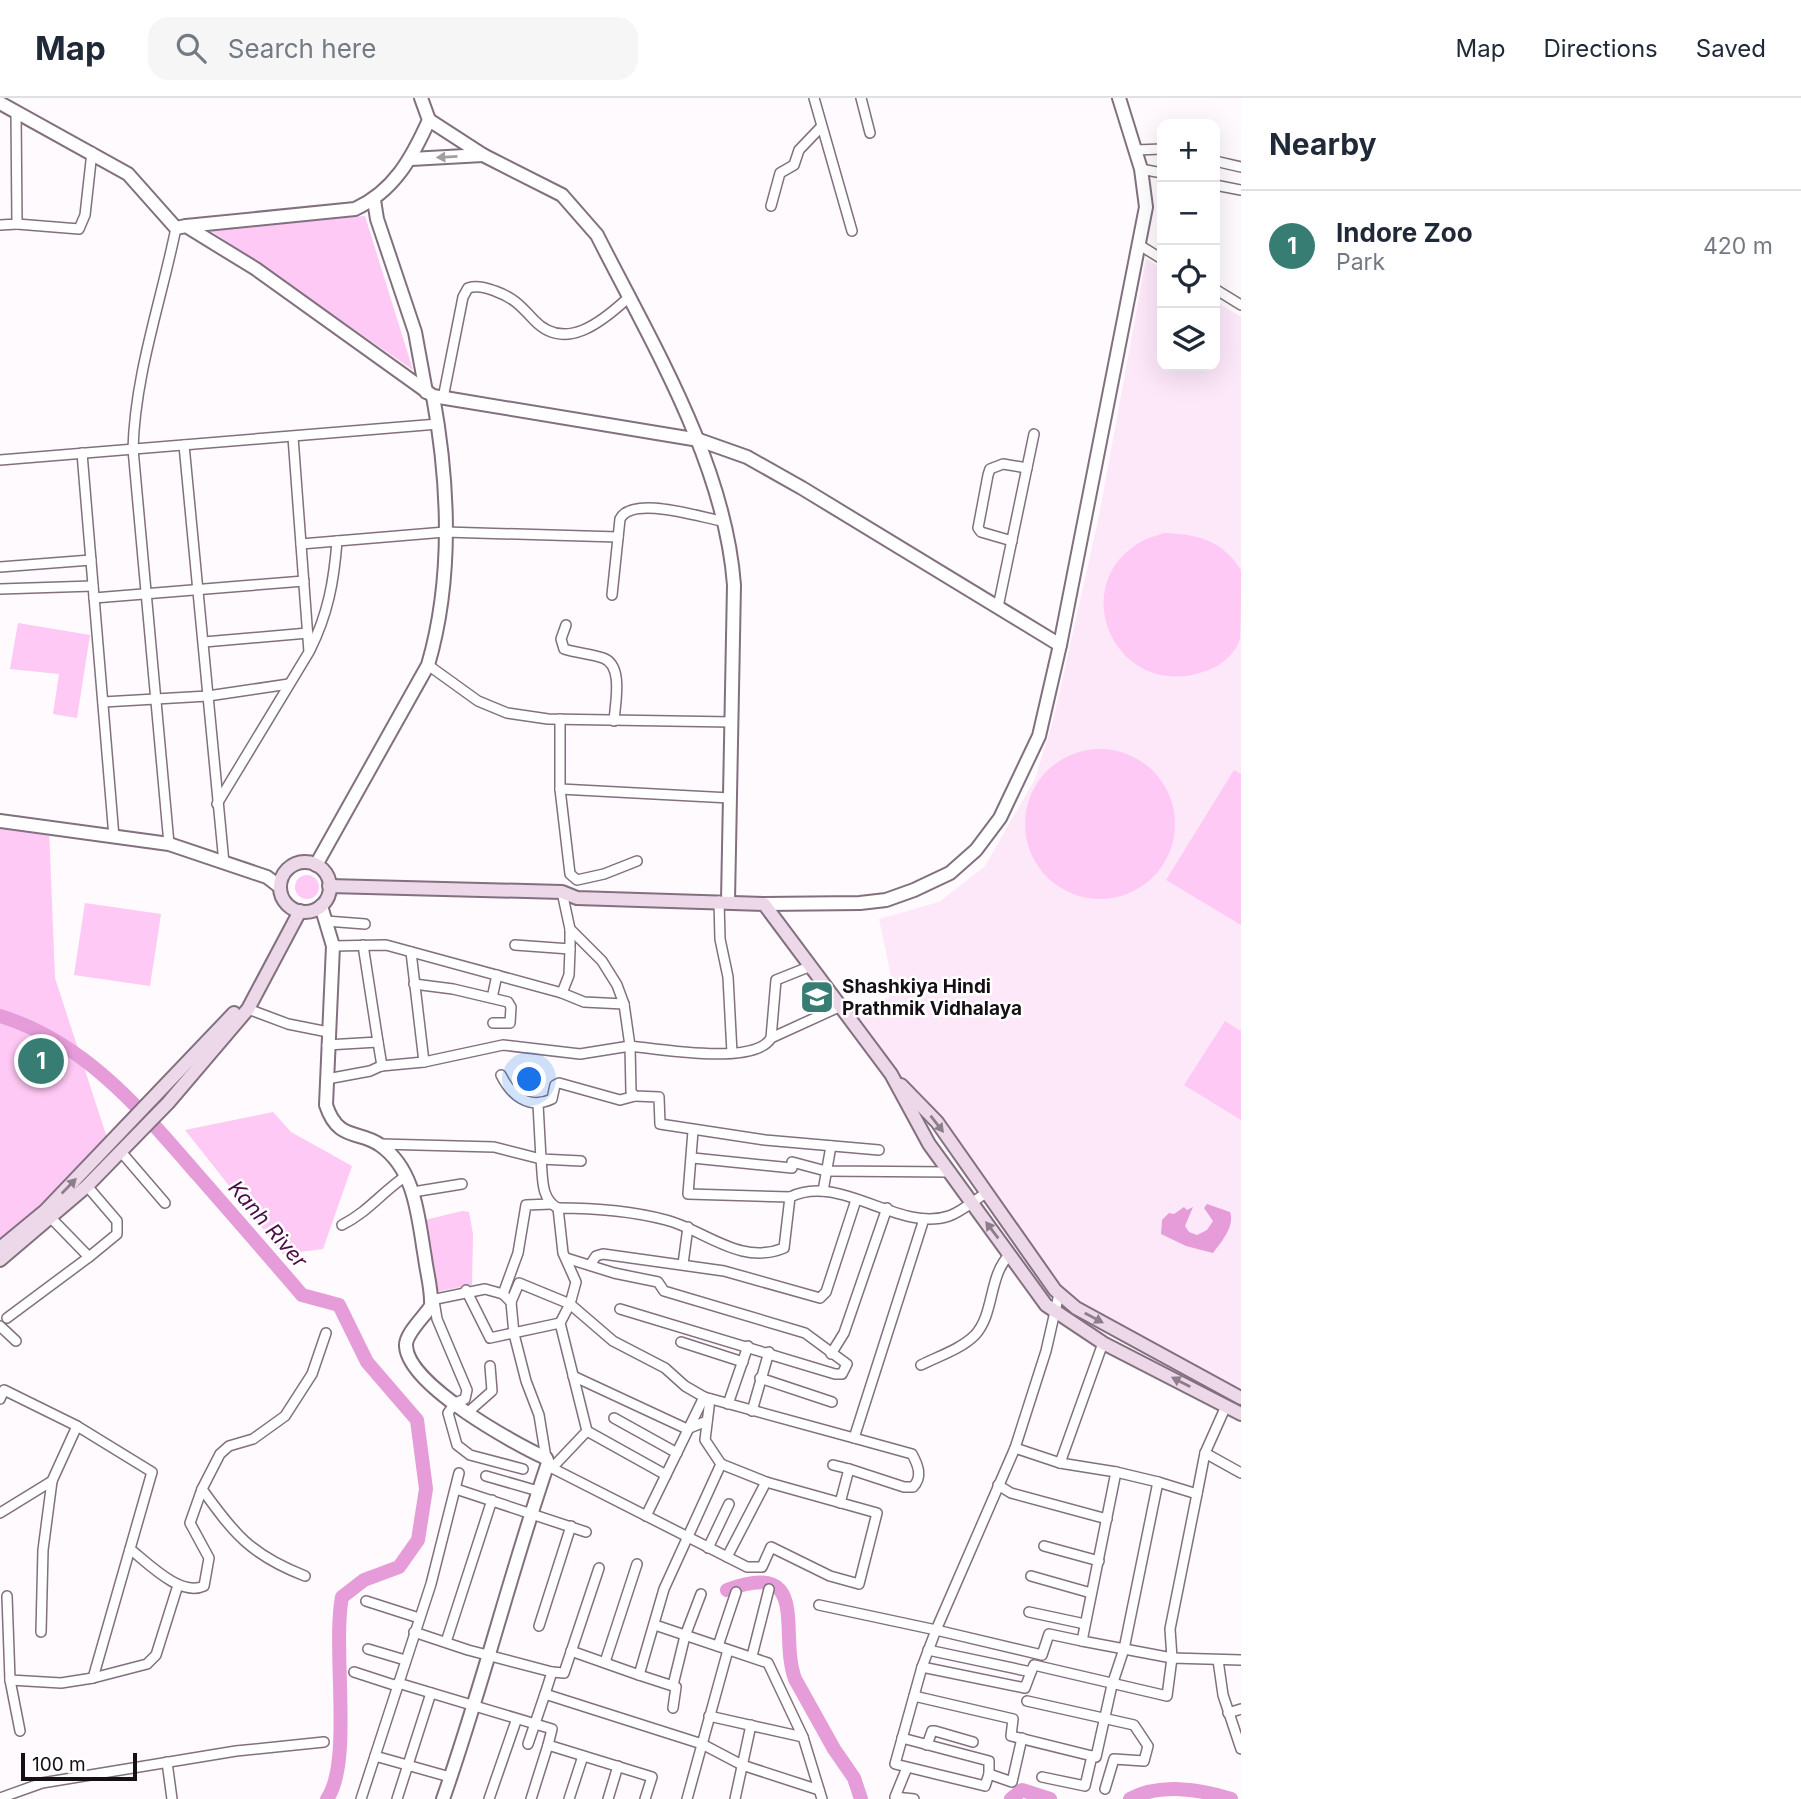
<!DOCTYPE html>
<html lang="en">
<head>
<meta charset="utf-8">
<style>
  :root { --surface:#fff; --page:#f6f6f7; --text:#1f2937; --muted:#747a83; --line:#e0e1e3; --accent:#387d73 }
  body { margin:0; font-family:Inter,sans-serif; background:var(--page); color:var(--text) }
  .controls { position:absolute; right:21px; top:21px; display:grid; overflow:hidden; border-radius:14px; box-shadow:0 7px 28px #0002 }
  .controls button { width:63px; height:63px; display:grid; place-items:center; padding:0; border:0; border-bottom:2px solid var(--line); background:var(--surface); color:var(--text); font:35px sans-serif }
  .scale { position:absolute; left:21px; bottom:18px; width:116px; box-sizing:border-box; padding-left:7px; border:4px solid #160f15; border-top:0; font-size:19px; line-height:24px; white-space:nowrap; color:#160f15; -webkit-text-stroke:5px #fff; paint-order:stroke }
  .you { position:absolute; left:530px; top:982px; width:24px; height:24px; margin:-18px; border:5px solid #fff; border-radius:50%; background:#1a73e8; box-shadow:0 0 0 10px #1a73e833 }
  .badge { display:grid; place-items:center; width:46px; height:46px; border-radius:50%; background:var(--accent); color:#fff; font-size:23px; font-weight:700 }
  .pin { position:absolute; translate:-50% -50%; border:4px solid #fff; box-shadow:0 2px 7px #0006 }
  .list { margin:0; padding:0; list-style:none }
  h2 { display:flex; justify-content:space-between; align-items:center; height:91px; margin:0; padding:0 28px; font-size:30px }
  h2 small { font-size:23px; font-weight:400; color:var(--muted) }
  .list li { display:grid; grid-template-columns:46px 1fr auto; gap:21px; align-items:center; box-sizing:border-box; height:112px; padding:0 28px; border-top:2px solid var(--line) }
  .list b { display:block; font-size:26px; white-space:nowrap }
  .list p { margin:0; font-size:23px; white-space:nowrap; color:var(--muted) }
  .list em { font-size:23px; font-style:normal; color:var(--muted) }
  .icon { flex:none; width:38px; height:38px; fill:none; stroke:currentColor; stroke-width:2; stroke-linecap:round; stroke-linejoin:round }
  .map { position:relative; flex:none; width:1241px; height:1701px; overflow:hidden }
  header { display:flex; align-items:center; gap:42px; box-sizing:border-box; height:98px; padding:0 35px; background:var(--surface); border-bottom:2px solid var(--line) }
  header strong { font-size:33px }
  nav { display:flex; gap:38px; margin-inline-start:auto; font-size:24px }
  .search { width:490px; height:63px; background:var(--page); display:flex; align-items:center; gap:18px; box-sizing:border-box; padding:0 24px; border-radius:21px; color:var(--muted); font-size:26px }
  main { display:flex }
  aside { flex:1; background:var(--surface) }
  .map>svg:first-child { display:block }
  .built { fill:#fde8f9 }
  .green { fill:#fec9f4 }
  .water { fill:#e59cd8 }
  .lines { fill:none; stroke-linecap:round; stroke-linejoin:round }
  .river { stroke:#e59cd8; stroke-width:14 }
  .minor-casing { stroke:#82707e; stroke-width:12 }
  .tertiary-casing { stroke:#82707e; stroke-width:16 }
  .secondary-casing { stroke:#82707e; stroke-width:16 }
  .minor { stroke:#fff; stroke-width:9 }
  .tertiary { stroke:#fff; stroke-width:12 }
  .secondary { stroke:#edd8ea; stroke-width:12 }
  .oneway { fill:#a29fa1 }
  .oneway2 { fill:#8c7e8a }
  .labels { text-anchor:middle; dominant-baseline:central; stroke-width:5; stroke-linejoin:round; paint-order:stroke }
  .poi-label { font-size:19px; font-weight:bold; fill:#160f15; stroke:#fff; text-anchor:start }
  .water-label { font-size:21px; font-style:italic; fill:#4d0e47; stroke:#fff }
</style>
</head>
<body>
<header>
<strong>Map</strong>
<div class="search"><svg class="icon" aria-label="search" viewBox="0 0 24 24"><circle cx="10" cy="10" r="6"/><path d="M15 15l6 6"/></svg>Search here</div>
<nav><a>Map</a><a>Directions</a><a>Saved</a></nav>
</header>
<main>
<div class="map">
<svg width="1241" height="1701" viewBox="0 0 1241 1701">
  <rect width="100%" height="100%" fill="#fefafd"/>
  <!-- built -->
  <polygon class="built" points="1146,161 1162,171 1162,268 1215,268 1215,203 1241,219 1241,1304 1054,1202 847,909 888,900 894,892 879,821 939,804 985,768 1035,681 1053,623 1099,418"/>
  <!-- green -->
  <g class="green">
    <polygon points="365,118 413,272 207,130"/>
    <path d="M1164 435C1197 436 1222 442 1241 472 1241 493 1241 522 1240 541 1236 555 1220 569 1206 573 1117 605 1065 489 1139 445 1146 440 1156 438 1164 435Z"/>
    <polygon points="18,525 90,537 77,620 53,616 59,576 10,571"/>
    <circle cx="1100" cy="726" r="75"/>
    <polygon points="1234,672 1241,676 1241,827 1166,782"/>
    <polygon points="0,723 49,730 55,880 109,1046 0,1150"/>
    <circle cx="307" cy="789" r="12"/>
    <polygon points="85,805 161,816 150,888 74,877"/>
    <polygon points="1225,923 1241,933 1241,1022 1184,987"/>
    <polygon points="273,1014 291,1034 352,1068 323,1151 283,1156 185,1032"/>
    <polygon points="462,1113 469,1114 473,1136 472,1187 435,1194 425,1122"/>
  </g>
  <!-- water -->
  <path class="water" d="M1207 1106 1230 1114C1235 1129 1221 1144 1213 1155L1186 1148 1161 1136 1162 1122 1169 1115 1174 1116 1184 1109 1187 1112 1193 1109 1185 1128 1189 1134 1197 1137 1207 1132 1213 1123 1204 1110Z"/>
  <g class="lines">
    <!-- river -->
    <g class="river">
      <path d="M0 918C85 944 141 1012 197 1076 232 1116 267 1156 302 1197L339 1207 367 1264 417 1322 426 1391 418 1442 399 1469 364 1482 342 1499C332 1552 353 1664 327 1701"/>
      <path d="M727 1492C812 1460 778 1535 795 1581L834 1651 854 1680 861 1701"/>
      <polyline points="1011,1701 1022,1692 1050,1701"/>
      <path d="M1130 1701C1160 1685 1200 1691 1231 1701"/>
    </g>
    <!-- minor casing -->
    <g class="minor-casing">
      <g id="minor">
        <polyline points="814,0 852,133"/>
        <polyline points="861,0 870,35"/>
        <polyline points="1136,52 1162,51"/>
        <polyline points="1215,63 1241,69"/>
        <polyline points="1141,71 1162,75"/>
        <polyline points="1215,87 1241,92"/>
        <polyline points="771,108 780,75 794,67 799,52 821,29"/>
        <polyline points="17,126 79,131 85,117 92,54"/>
        <polyline points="0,127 17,126 16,13"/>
        <polyline points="1141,148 1162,161"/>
        <polyline points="1215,191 1241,207"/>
        <path d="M443 300 463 199 468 190C478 187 486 190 495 193 514 200 520 207 534 222 565 255 603 223 628 200"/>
        <polyline points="184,347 224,765"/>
        <polyline points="82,355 114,739"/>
        <polyline points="0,362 438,326"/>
        <polyline points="1012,443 981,434 978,430 988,377 990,371 1003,366 1027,370"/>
        <polyline points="301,446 445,434 618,439"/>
        <polyline points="0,469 91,462"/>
        <polyline points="0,491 93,488"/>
        <path d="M612 497 620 421C632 397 699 419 722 423"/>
        <polyline points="94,500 304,483"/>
        <polyline points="998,509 1034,336"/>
        <path d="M566 527 561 541 564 551C577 555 591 556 603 560 624 567 615 606 614 623"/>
        <polyline points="204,544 308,535"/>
        <path d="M310 552C328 516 334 483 337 443"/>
        <polyline points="428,567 478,603 507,615 548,621 732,624"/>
        <polyline points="103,604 208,598 289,586"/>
        <polyline points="560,621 560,691 570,776 577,782 604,776 637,763"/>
        <polyline points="560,691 730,700"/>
        <polyline points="217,706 309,554 293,339"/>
        <path d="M169 746 133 351C135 276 161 204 176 130"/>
        <path d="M562 794 570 831 602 863 617 887 624 906 630 948C659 951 755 968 771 940L776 882 811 868"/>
        <polyline points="719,803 720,841 728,879 732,955"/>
        <polyline points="326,823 365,826"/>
        <polyline points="515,847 570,851 570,831"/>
        <polyline points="333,848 386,847 562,895 584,904 624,906"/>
        <polyline points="411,854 424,964"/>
        <polyline points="414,886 453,891 508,904 511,909 510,925 493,925"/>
        <polyline points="562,895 569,877 570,851"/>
        <polyline points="492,900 497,877"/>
        <polyline points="248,911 288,926 328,934"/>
        <polyline points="771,940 839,909"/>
        <polyline points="378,944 382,968"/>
        <polyline points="327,947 378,944 363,847"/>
        <path d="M501 977C511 997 528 1012 552 1001L555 987 559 985 620 1002 635 998"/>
        <polyline points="327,981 370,973 381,968 424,964 503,947 580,956 630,948 631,994 635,998 659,999 660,1026 765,1042 879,1052"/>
        <polyline points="538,1006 541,1061 581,1063"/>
        <polyline points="693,1033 688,1096 790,1099"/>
        <path d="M380 1046 494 1049 541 1061C543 1078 540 1101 558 1110"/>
        <polyline points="122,1055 165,1105"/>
        <polyline points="693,1060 792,1070 792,1064 826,1073 951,1074"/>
        <polyline points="823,1093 831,1048"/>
        <polyline points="413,1094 462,1086"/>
        <polyline points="52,1121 89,1159 117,1136 117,1123 87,1088"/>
        <path d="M342 1127C368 1114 383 1093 406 1078"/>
        <polyline points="566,1160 614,1175 658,1184 664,1193 805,1235 847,1266 842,1276 835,1276 620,1211"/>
        <polyline points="683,1166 688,1129"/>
        <polyline points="590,1167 596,1158 603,1156 724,1173 820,1200 826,1194 856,1102"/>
        <polyline points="466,1192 490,1240 560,1225"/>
        <polyline points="503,1196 518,1155 526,1107 551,1106"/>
        <polyline points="431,1202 485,1191 503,1196 511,1204 514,1236 526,1283 539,1317 546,1360"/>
        <polyline points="434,1203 437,1221 467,1292 465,1301 455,1305 448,1315 457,1347 470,1357 523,1371"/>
        <polyline points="511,1204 519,1185 570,1206 560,1225 587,1333 552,1370"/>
        <polyline points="7,1220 89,1159"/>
        <polyline points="0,1228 16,1243"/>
        <polyline points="681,1244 743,1264"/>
        <polyline points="1103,1245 1060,1365 1116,1374 1082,1543 1172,1560 1170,1531 1197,1396 1158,1384"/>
        <polyline points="831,1256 844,1235 887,1110"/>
        <path d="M921 1267C939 1258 961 1251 975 1237 995 1215 988 1178 1010 1156"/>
        <polyline points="573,1278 687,1331 707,1323"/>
        <polyline points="760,1280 832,1304"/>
        <polyline points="704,1299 854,1340 924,1121"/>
        <polyline points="0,1301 4,1292 77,1328 152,1374 93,1580 61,1585 10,1582 7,1498"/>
        <polyline points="728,1306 748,1248"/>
        <polyline points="752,1313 769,1254"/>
        <polyline points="466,1316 492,1293 490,1268"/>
        <polyline points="614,1320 677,1355"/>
        <polyline points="587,1333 666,1377"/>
        <polyline points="1015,1350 1060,1365"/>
        <polyline points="1205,1355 1241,1375"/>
        <polyline points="548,1365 552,1370 747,1469 762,1469 771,1449 830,1478 859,1486 877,1415 766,1384 721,1366"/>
        <polyline points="833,1367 849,1371 840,1405"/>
        <path d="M849 1371 904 1389H913C923 1379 918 1367 912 1356L854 1340"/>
        <polyline points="486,1378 538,1393"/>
        <polyline points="998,1387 1011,1395 1107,1421"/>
        <polyline points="456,1391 586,1434"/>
        <polyline points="1197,1396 1205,1355 1226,1308"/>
        <polyline points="0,1415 52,1383"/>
        <path d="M646 1418 704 1299 685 1288 665 1270 613 1243 570 1206 576 1184 563 1155 558 1110C593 1110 632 1113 666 1122 705 1132 740 1168 784 1150L790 1099C840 1074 899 1135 949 1118 961 1114 975 1102 986 1095"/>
        <polyline points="1044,1448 1099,1463"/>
        <polyline points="708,1450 729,1406"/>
        <path d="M130 1451C148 1465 180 1499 204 1488L209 1460 190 1425 202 1391"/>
        <polyline points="727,1459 766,1384"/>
        <path d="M305 1478C251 1457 234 1436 202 1391L220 1356 229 1348 253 1341 285 1318 312 1276 326 1235"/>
        <polyline points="1031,1478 1091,1495"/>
        <polyline points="366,1503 419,1520"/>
        <polyline points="819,1507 936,1532 1015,1350 1046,1253 1059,1196"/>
        <polyline points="1029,1514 1085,1526"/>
        <polyline points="655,1527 768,1565 803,1639"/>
        <polyline points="539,1528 571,1428"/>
        <polyline points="41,1534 43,1452 52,1383 77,1328"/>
        <polyline points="414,1534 468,1552 552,1574 545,1596 702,1646 742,1667 819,1692"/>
        <polyline points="446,1544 492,1402"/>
        <polyline points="718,1548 736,1494"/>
        <polyline points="368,1551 405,1562"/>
        <polyline points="928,1552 1031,1574 1034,1567 1167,1598 1172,1560 1241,1562"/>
        <polyline points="571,1553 639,1577 664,1491 721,1366 705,1342 710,1301"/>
        <polyline points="752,1558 769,1491"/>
        <polyline points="1218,1562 1223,1597 1241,1651"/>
        <polyline points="605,1564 637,1466"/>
        <polyline points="922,1569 1025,1590 1031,1574"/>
        <polyline points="354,1574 397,1588"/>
        <polyline points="552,1574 564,1575 599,1470"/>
        <polyline points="639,1577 676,1589 673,1610"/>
        <polyline points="93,1580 147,1566 156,1557 178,1487"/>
        <polyline points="10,1582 20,1633"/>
        <polyline points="398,1585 552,1631 548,1647 652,1679 645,1701"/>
        <polyline points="673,1587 685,1538 701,1496"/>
        <polyline points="914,1598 1013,1621 1011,1638 1096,1659 1112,1587 1124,1551 1158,1384 1116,1374"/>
        <polyline points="1027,1603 1134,1627 1148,1648 1144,1663 1114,1661 1105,1691"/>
        <polyline points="1228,1615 1241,1611"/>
        <polyline points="709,1618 803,1639 822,1701"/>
        <polyline points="902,1640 989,1663 989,1676"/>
        <polyline points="1022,1640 1012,1684 989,1676 985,1688 895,1666 922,1569 936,1532 1042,1557 1049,1536 1082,1543"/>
        <polyline points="528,1646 545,1596"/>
        <polyline points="927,1647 932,1633 935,1633 973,1644"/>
        <polyline points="167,1664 172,1701"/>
        <polyline points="906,1672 895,1699 914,1701"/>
        <polyline points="450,1679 375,1658 431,1486 459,1375"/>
        <polyline points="1042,1679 1085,1688 1092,1658"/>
        <polyline points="0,1700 42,1685 236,1653 324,1644"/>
        <polyline points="361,1701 375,1658"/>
        <polyline points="397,1701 431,1595"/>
        <polyline points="489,1701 516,1623"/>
        <polyline points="531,1701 548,1647"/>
        <polyline points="569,1701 583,1658"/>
        <polyline points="608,1701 618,1668"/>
        <polyline points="687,1701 728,1552"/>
        <polyline points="735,1701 751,1627"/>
      </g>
    </g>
    <!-- tertiary casing -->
    <g class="tertiary-casing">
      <g id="tertiary">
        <polyline points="0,5 128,76 176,130 186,128 256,171 433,298 699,342 747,359 802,390 1060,547"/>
        <path d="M429 22 483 57 562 97 597 137C651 244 725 365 734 487L728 803"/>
        <polyline points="411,61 483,57"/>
        <polyline points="374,102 377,121 415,234 426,294"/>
        <path d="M186 128 355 111C394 93 412 60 429 22L421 0"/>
        <polyline points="0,723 169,746 267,779 280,789"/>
        <path d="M316 767 428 567C453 481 449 386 433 298"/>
        <polyline points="764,806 860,805 886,802 914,792 950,775 976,752 1000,720 1039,638 1060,547 1146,109 1141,71 1119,0"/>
        <path d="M321 808 333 848 326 1007C338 1044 360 1032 380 1047 416 1072 418 1120 425 1160 427 1176 432 1192 431 1208 424 1219 405 1236 406 1248 408 1287 513 1345 546 1360L548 1365C510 1476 482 1590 443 1701"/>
      </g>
    </g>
    <!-- secondary casing -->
    <g class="secondary-casing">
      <g id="secondary">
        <circle cx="305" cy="789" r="25"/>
        <polyline points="329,788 562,794 577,800 764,806 891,976 929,1046 1046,1207 1103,1245 1241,1316"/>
        <polyline points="901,987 937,1024 1055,1192 1076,1210 1241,1300"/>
        <polyline points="0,1150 45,1113 234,915"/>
        <polyline points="0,1162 87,1088 168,1005 248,911 300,813"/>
      </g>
    </g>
    <!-- minor -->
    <use href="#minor" class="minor"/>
    <!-- tertiary -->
    <use href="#tertiary" class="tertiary"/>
    <!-- secondary -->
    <use href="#secondary" class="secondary"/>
  </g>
  <!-- one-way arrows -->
  <defs><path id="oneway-solid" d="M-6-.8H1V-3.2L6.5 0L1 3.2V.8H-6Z" transform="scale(1.75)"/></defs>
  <use class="oneway" href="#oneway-solid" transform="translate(447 59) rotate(177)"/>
  <g class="oneway2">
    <use href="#oneway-solid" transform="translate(937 1026) rotate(52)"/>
    <use href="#oneway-solid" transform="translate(69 1088) rotate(-46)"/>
    <use href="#oneway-solid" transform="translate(992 1132) rotate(-127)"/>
    <use href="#oneway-solid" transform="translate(1094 1220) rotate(28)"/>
    <use href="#oneway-solid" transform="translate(1181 1284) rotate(-153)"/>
  </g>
  <!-- icons -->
  <defs>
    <g id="school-square" transform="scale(1.75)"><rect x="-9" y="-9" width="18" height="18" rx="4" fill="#387d73" stroke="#fff"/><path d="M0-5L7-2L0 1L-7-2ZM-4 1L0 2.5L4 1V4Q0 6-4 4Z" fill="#fff"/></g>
  </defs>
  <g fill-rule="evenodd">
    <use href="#school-square" x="817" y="899"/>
  </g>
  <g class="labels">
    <!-- poi labels -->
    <g class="poi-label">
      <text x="842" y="888">Shashkiya Hindi<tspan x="842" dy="22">Prathmik Vidhalaya</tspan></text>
    </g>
    <!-- water labels -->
    <g class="water-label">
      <text transform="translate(268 1126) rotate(49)">Kanh River</text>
    </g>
  </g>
</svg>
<div class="controls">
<button>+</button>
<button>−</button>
<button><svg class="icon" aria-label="locate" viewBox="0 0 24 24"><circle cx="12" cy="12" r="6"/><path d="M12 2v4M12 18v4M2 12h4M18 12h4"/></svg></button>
<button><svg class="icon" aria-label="layers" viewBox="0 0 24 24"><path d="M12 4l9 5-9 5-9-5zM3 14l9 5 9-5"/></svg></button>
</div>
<div class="scale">100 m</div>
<div class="you"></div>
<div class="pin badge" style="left:41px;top:963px">1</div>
</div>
<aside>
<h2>Nearby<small></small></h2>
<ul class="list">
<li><span class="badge">1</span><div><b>Indore Zoo</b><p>Park</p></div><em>420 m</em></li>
</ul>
</aside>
</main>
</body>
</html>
